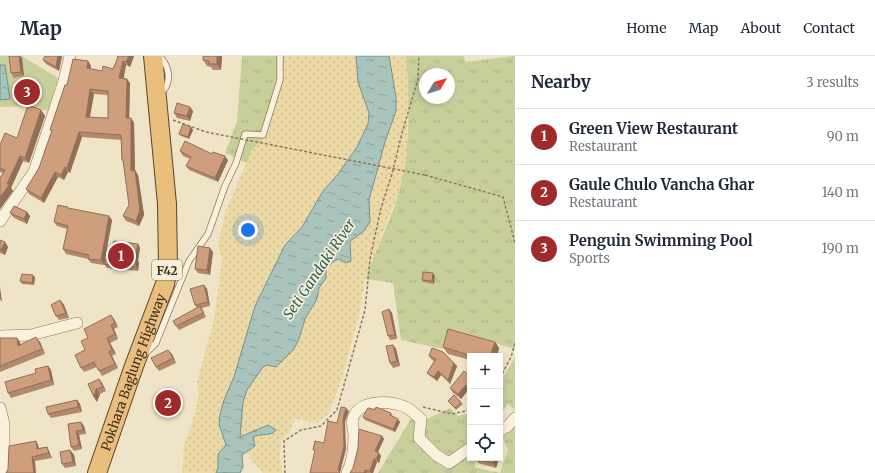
<!DOCTYPE html>
<html lang="en">
<head>
<meta charset="utf-8">
<style>
  :root { --surface:#fff; --page:#f2f2f3; --text:#1f2937; --muted:#747a83; --line:#e0e1e3; --accent:#9e2a2b }
  body { margin:0; font-family:Merriweather,serif; background:var(--page); color:var(--text) }
  .controls { position:absolute; right:12px; bottom:12px; display:grid; overflow:hidden; border-radius:0px; box-shadow:0 2px 6px #0003 }
  .controls button { width:36px; height:36px; display:grid; place-items:center; padding:0; border:0; border-bottom:1px solid var(--line); background:var(--surface); color:var(--text); font:20px sans-serif }
  .compass { position:absolute; left:419px; top:12px; width:36px; height:36px; border-radius:50%; background:var(--surface); box-shadow:0 2px 6px #0003; rotate:52deg }
  .you { position:absolute; left:248px; top:174px; width:14px; height:14px; margin:-10px; border:3px solid #fff; border-radius:50%; background:#1a73e8; box-shadow:0 0 0 6px #1a73e833 }
  .badge { display:grid; place-items:center; width:26px; height:26px; border-radius:50%; background:var(--accent); color:#fff; font-size:13px; font-weight:700 }
  .pin { position:absolute; translate:-50% -50%; border:2px solid #fff; box-shadow:0 1px 4px #0006 }
  .list { margin:0; padding:0; list-style:none }
  h2 { display:flex; justify-content:space-between; align-items:center; height:52px; margin:0; padding:0 16px; font-size:17px }
  h2 small { font-size:13px; font-weight:400; color:var(--muted) }
  .list li { display:grid; grid-template-columns:26px 1fr auto; gap:12px; align-items:center; box-sizing:border-box; height:56px; padding:0 16px; border-top:1px solid var(--line) }
  .list b { display:block; font-size:15px; white-space:nowrap }
  .list p { margin:0; font-size:13px; white-space:nowrap; color:var(--muted) }
  .list em { font-size:13px; font-style:normal; color:var(--muted) }
  .icon { flex:none; width:22px; height:22px; fill:none; stroke:currentColor; stroke-width:2; stroke-linecap:round; stroke-linejoin:round }
  .map { position:relative; flex:none; width:515px; height:417px; overflow:hidden }
  header { display:flex; align-items:center; gap:24px; box-sizing:border-box; height:56px; padding:0 20px; background:var(--surface); border-bottom:1px solid var(--line) }
  header strong { font-size:19px }
  nav { display:flex; gap:22px; margin-inline-start:auto; font-size:14px }
  main { display:flex }
  aside { flex:1; background:var(--surface) }
  .map>svg:first-child { display:block }
  .grass { fill:url(#grass-tufts); fill-rule:evenodd }
  .sand { fill:url(#sand-dots) }
  .park { fill:#c9cf9b }
  .water { fill:url(#water-ripples); stroke:#6f938a }
  .lines { fill:none; stroke-linecap:round; stroke-linejoin:round }
  .service-casing { stroke:#8d765c; stroke-width:7 }
  .minor-casing { stroke:#8d765c; stroke-width:12 }
  .trunk-casing { stroke:#5b4430; stroke-width:20 }
  .path { stroke:#8d765c; stroke-width:1.5; stroke-dasharray:3 2; stroke-linecap:butt }
  .service { stroke:#faf1dc; stroke-width:5.5 }
  .minor { stroke:#faf1dc; stroke-width:11 }
  .trunk { stroke:#eabe7c; stroke-width:18 }
  .path-bridge { stroke:#8d765c; stroke-width:1.5; stroke-dasharray:3 2; stroke-linecap:butt }
  .wall { fill:#b2896c; fill-rule:evenodd }
  .shaded-wall { fill:#916f58 }
  .building { fill:#cf9f7d; stroke:#916f58; fill-rule:evenodd }
  .labels { text-anchor:middle; dominant-baseline:central; stroke-width:3.5; stroke-linejoin:round; paint-order:stroke }
  .shield { fill:#f7eed8; stroke:#756857; stroke-width:1 }
  .shield-label { font-size:12px; font-weight:bold; fill:#3d2e20 }
  .street-label { font-size:13px; fill:#3d2e20; stroke:#f7eed8 }
  .water-label { font-size:14px; font-style:italic; fill:#2f5d5a; stroke:#f7eed8 }
</style>
</head>
<body>
<header>
<strong>Map</strong>
<nav><a>Home</a><a>Map</a><a>About</a><a>Contact</a></nav>
</header>
<main>
<div class="map">
<svg width="515" height="417" viewBox="0 0 515 417">
  <defs>
    <pattern id="grass-tufts" width="24" height="20" patternUnits="userSpaceOnUse"><rect width="24" height="20" fill="#c9cf9b"/><path d="M3 7l-1-3M5 7V3M7 7l1-3M15 17l-1-3M17 17v-4M19 17l1-3" fill="none" stroke="#aeb285"/></pattern>
    <pattern id="sand-dots" width="8" height="8" patternUnits="userSpaceOnUse"><rect width="8" height="8" fill="#ecd9a5"/><path d="M2 2h.1M6 6h.1" fill="none" stroke="#cbbb8e" stroke-width="1.8" stroke-linecap="round"/></pattern>
    <pattern id="water-ripples" width="26" height="14" patternUnits="userSpaceOnUse"><rect width="26" height="14" fill="#a9c4bc"/><path d="M2 4q2-2 4 0t4 0M15 11q2-2 4 0t4 0" fill="none" stroke="#8ba098"/></pattern>
  </defs>
  <rect width="100%" height="100%" fill="#f0e4c8"/>
  <!-- grass -->
  <g class="grass">
    <polygon points="242,0 285,0 282,27 267,79 252,94 247,107 225,97 237,65"/>
    <path d="M406 0H464L465 6 515 0V293L448 274 443 293 401 284 393 227 365 223C376 193 392 163 400 131 411 91 409 41 406 0ZM425 18H449V42H425Z"/>
    <polygon points="515,301 515,354 508,348 500,358 500,327"/>
    <polygon points="450,352 458,360 470,357 470,387 447,401 422,381 425,364"/>
    <polygon points="412,361 419,365 416,383 450,412 470,397 470,402 477,402 474,411 500,417 508,394 502,381 515,369 515,417 378,417"/>
  </g>
  <!-- sand -->
  <g class="sand">
    <polygon points="285,0 356,0 358,26 369,57 368,68 357,91 338,118 323,135 302,171 285,189 255,250 234,321 224,344 220,359 219,368 226,389 218,398 218,412 216,417 182,417 184,389 192,368 199,339 197,326 214,264 222,203 218,189 225,157 252,94 267,79 282,27"/>
    <polygon points="389,0 406,0 408,24 407,101 400,132 365,223 359,260 340,328 328,358 317,367 295,363 289,377 281,385 280,402 283,417 263,417 245,396 254,392 253,381 260,378 270,379 272,371 268,369 240,381 243,346 247,334 263,311 267,309 274,311 278,310 294,293 299,283 306,260 317,243 319,232 326,222 325,213 334,205 339,203 346,207 350,185 363,176 370,166 369,144 385,86 392,66 396,41"/>
  </g>
  <!-- park -->
  <polygon class="park" points="0,0 22,0 58,22 48,55 28,50 0,51"/>
  <!-- water -->
  <g class="water">
    <path d="M356 0H389L396 41V55L385 86 369 144 370 166 363 176 350 185 351 205 346 207 339 203 334 205 326 213V222L319 232 317 243 305 263 299 283 294 293 276 311 267 309 263 311 247 334 243 346 240 381 268 369 276 374C271 381 260 377 253 381L255 390 242 399 243 411 240 417H216L218 412V398L226 389 219 368 220 359 224 344 234 321 255 250 285 189 302 171 323 135 338 118 357 91 368 68 369 57 358 26Z"/>
    <polygon points="0,9 5,9 10,43 0,44"/>
  </g>
  <g class="lines">
    <!-- service casing -->
    <g class="service-casing">
      <g id="service">
        <path d="M159 0C169 9 173 26 161 37"/>
        <polyline points="146,297 156,287 189,205 208,178 225,130 236,107 245,78 263,79 280,24 280,0"/>
      </g>
    </g>
    <!-- minor casing -->
    <g class="minor-casing">
      <g id="minor">
        <polyline points="0,165 34,116 64,25 70,0"/>
        <polyline points="0,280 31,279 77,267"/>
        <polyline points="0,352 4,368 4,417"/>
        <polyline points="500,374 508,370 515,362"/>
        <path d="M347 417C352 407 354 391 354 380 354 374 351 368 353 362 360 342 395 344 409 353 413 356 417 360 421 363L419 382 436 399 449 407 470 392"/>
      </g>
    </g>
    <!-- trunk casing -->
    <g class="trunk-casing">
      <g id="trunk">
        <path id="s1" d="M97 417 134 310 165 228 168 210 167 148 153 0"/>
      </g>
    </g>
    <!-- path -->
    <g class="path">
      <polyline points="173,64 206,76"/>
      <polyline points="425,119 503,141 515,187"/>
      <polyline points="500,322 511,301 515,287"/>
      <polyline points="423,351 452,358 470,354"/>
      <polyline points="285,417 284,385 301,374 321,370 337,354 365,254 370,203 381,152 392,118 402,77 418,23 419,0"/>
    </g>
    <!-- service -->
    <use href="#service" class="service"/>
    <!-- minor -->
    <use href="#minor" class="minor"/>
    <!-- trunk -->
    <use href="#trunk" class="trunk"/>
    <!-- path-bridge -->
    <polyline class="path-bridge" points="206,76 425,119"/>
  </g>
  <!-- wall -->
  <g class="wall">
    <polygon points="9,0 20,0 22,2 24,20 14,22 11,17"/>
    <polygon points="62,0 59,15 46,8 43,4"/>
    <path d="M134 0 130 11 126 9 123 22 130 27 129 62H131L134 67 135 115 138 119 144 159 139 170 126 165 123 160 129 149 124 106 122 104 121 84 82 81 70 117 68 116 64 124 58 121 44 147 29 138 26 133 39 112 52 75 50 74 67 29 88 5 91 10V13L102 15 113 13 118 1ZM94 38 108 39V62L90 61Z"/>
    <polygon points="203,0 222,0 221,14 213,14 211,11 207,10 203,4"/>
    <polygon points="41,54 45,60 29,107 23,105 11,132 13,135 0,153 3,117 0,116 0,89 17,82"/>
    <polygon points="193,55 190,65 177,62 174,57"/>
    <polygon points="191,71 193,74 189,83 181,80 179,78"/>
    <polygon points="180,95 212,98 228,104 218,126 189,114 186,110 190,103 183,100"/>
    <polygon points="70,153 112,164 104,209 91,207 88,203 66,198 63,193 67,173 57,170 54,166"/>
    <polygon points="27,156 30,160 27,168 14,162 10,157"/>
    <polygon points="0,184 5,186 8,191 5,199 0,197"/>
    <polygon points="138,188 140,192 138,204 139,207 138,215 107,212 104,208"/>
    <polygon points="213,196 210,219 198,217 195,213"/>
    <polygon points="435,220 434,228 423,226 422,224"/>
    <polygon points="35,221 34,229 22,228 20,225"/>
    <polygon points="204,229 207,233 210,250 202,252 206,261 179,274 176,270 197,252 195,249"/>
    <polygon points="60,244 64,249 69,262 59,264 56,260"/>
    <polygon points="389,253 392,257 397,283 390,284 388,280"/>
    <polygon points="114,263 118,271 114,273 118,283 110,287 116,298 112,300 118,312 102,320 97,311 84,316 81,312 88,282"/>
    <polygon points="0,282 20,286 20,288 40,286 45,298 0,316"/>
    <polygon points="495,286 499,292 497,300 470,300 470,304 448,298 443,291"/>
    <polygon points="393,289 396,293 400,310 393,312 390,307"/>
    <polygon points="172,298 176,307 159,315 156,311"/>
    <polygon points="429,300 454,307 457,310 450,328 441,319 437,325 430,320 427,317 434,305 432,304"/>
    <polygon points="48,310 51,314 54,329 11,342 8,337 36,317"/>
    <polygon points="470,321 470,334 469,333 461,343 453,337 450,332"/>
    <polygon points="99,323 102,327 106,335 100,338 97,346 94,341"/>
    <polygon points="77,344 80,348 82,356 51,362 48,358"/>
    <polygon points="448,345 461,346 463,348 456,354"/>
    <polygon points="375,354 391,357 393,361 400,366 395,376 365,364 363,361"/>
    <polygon points="81,366 84,370 86,378 79,379 82,393 74,395 71,391 68,368"/>
    <polygon points="382,380 384,383 378,396 381,400 379,407 377,406 373,417 350,417"/>
    <polygon points="36,385 38,389 39,392 47,391 49,395 52,402 35,405 6,417"/>
    <polygon points="70,394 74,399 76,410 65,412 62,408"/>
    <polygon points="475,402 499,402 496,412 478,407"/>
  </g>
  <!-- shaded-wall -->
  <g class="shaded-wall">
    <polygon points="19,0 20,0 22,2 24,20 21,16"/>
    <polygon points="58,0 62,0 59,15 56,11"/>
    <polygon points="129,0 134,0 130,11 126,6"/>
    <polygon points="217,0 222,0 221,14 217,8"/>
    <polygon points="88,5 91,10 90,17 87,12"/>
    <polygon points="123,5 126,9 123,27 119,22"/>
    <polygon points="127,23 130,27 129,67 126,62"/>
    <polygon points="90,33 94,38 89,65 86,61"/>
    <polygon points="190,51 193,55 190,65 187,60"/>
    <polygon points="41,54 45,60 29,107 25,102"/>
    <polygon points="131,62 134,67 135,120 131,115"/>
    <polygon points="191,71 193,74 189,83 188,81"/>
    <polygon points="79,76 82,81 70,117 67,112"/>
    <polygon points="20,100 23,105 11,132 13,135 0,153 0,142"/>
    <polygon points="225,100 228,104 218,126 215,122"/>
    <polygon points="65,111 68,116 64,124 61,119"/>
    <polygon points="135,114 138,119 144,159 139,170 136,165"/>
    <polygon points="55,116 58,121 44,147 41,142"/>
    <polygon points="27,156 30,160 27,168 24,163"/>
    <polygon points="109,160 112,164 104,209 101,204"/>
    <polygon points="5,186 8,191 5,199 1,194"/>
    <polygon points="138,188 140,192 138,204 139,207 138,215 136,211 135,202"/>
    <polygon points="210,192 213,196 210,219 207,214"/>
    <polygon points="433,217 435,220 434,228 432,225"/>
    <polygon points="33,219 35,221 34,229 32,227"/>
    <polygon points="204,229 207,233 210,250 208,246"/>
    <polygon points="0,231 2,246 0,243"/>
    <polygon points="60,244 64,249 69,262 66,257"/>
    <polygon points="389,253 392,257 397,283 395,279"/>
    <polygon points="111,259 114,263 118,271 115,267"/>
    <polygon points="111,269 114,273 118,283 115,278"/>
    <polygon points="36,281 40,286 45,298 42,293"/>
    <polygon points="17,282 20,286 21,294 18,290"/>
    <polygon points="107,282 110,287 116,298 112,294"/>
    <polygon points="495,286 499,292 497,300 490,300"/>
    <polygon points="393,289 396,293 400,310 397,305"/>
    <polygon points="168,294 172,298 176,307 173,302"/>
    <polygon points="109,296 112,300 118,312 115,308"/>
    <polygon points="454,307 457,310 450,328 448,324"/>
    <polygon points="48,310 51,314 54,329 51,324"/>
    <polygon points="438,315 441,319 437,325 434,321"/>
    <polygon points="99,323 102,327 106,335 103,331"/>
    <polygon points="466,329 469,333 461,343 458,338"/>
    <polygon points="96,333 100,338 97,346 94,341"/>
    <polygon points="77,344 80,348 82,356 78,351"/>
    <polygon points="346,352 349,355 345,366 346,393 340,417 338,414 343,363"/>
    <polygon points="398,363 400,366 395,376 393,373"/>
    <polygon points="81,366 84,370 86,378 83,374"/>
    <polygon points="76,375 79,379 82,393 79,389"/>
    <polygon points="382,380 384,383 377,398 375,395"/>
    <polygon points="36,385 38,389 40,397 37,393"/>
    <polygon points="47,391 49,395 52,402 49,397"/>
    <polygon points="500,392 502,395 500,400"/>
    <polygon points="70,394 74,399 76,410 73,406"/>
    <polygon points="379,397 381,400 379,407 376,403"/>
    <polygon points="32,401 35,405 36,417 34,417"/>
    <polygon points="495,402 499,402 496,412 493,407"/>
    <polygon points="374,403 377,406 373,417 371,417 370,415"/>
    <polygon points="365,414 367,417 364,417"/>
  </g>
  <!-- building -->
  <g class="building">
    <polygon points="9,0 19,0 21,16 11,17"/>
    <polygon points="45,0 58,0 56,11 43,4"/>
    <path d="M117 0H129L126 6 123 5 119 22 127 23 126 62H131V115L135 114 140 154 136 165 123 160 129 149 123 104H122L121 79 79 76 67 112 65 111 61 119 55 116 41 142 26 133 39 112 52 74H50L65 29H67L73 3 88 5 87 12 102 15 103 10 113 13 118 1ZM90 33 108 35V62L86 61Z"/>
    <polygon points="203,0 217,0 217,8 209,8 209,5 203,4"/>
    <polygon points="177,47 190,51 187,60 174,57"/>
    <polygon points="28,49 41,54 25,102 20,100 7,128 9,129 0,142 0,122 5,114 0,112 0,89 5,77 17,82"/>
    <polygon points="183,68 191,71 188,81 179,78"/>
    <polygon points="185,85 212,98 213,96 225,100 215,122 186,110 191,101 180,95"/>
    <polygon points="58,149 68,151 68,152 109,160 101,204 88,203 89,199 63,193 68,170 54,166"/>
    <polygon points="14,150 27,156 24,163 10,157"/>
    <polygon points="0,184 5,186 1,194 0,194"/>
    <polygon points="114,185 138,188 135,202 136,203 136,211 104,208"/>
    <polygon points="198,190 210,192 207,214 195,213"/>
    <polygon points="423,216 433,217 432,225 422,224"/>
    <polygon points="22,218 33,219 32,227 20,225"/>
    <polygon points="204,229 208,246 195,249 190,233"/>
    <polygon points="60,244 66,257 56,260 51,249"/>
    <polygon points="200,250 203,257 176,270 173,265"/>
    <polygon points="389,253 395,279 388,280 382,256"/>
    <polygon points="111,259 115,267 111,269 115,278 107,282 112,294 109,296 115,308 99,315 94,306 81,312 75,299 85,294 81,285 88,282 84,273"/>
    <polygon points="448,273 495,286 490,300 472,300 443,291"/>
    <polygon points="36,281 42,293 0,310 0,282 17,282 18,290"/>
    <polygon points="393,289 397,305 390,307 386,290"/>
    <polygon points="432,292 443,296 454,307 448,324 438,315 434,321 427,317 436,303 429,300"/>
    <polygon points="168,294 173,302 156,311 151,302"/>
    <polygon points="48,310 51,324 8,337 5,326 36,317 35,313"/>
    <polygon points="464,315 470,321 470,332 466,329 458,338 450,332"/>
    <polygon points="99,323 103,331 96,333 94,341 88,328"/>
    <polygon points="454,339 461,346 455,352 448,345"/>
    <polygon points="77,344 78,351 48,358 46,351"/>
    <polygon points="341,351 346,352 343,363 344,390 338,414 340,417 310,417 315,394 313,394 315,385 324,387 328,365 337,367"/>
    <polygon points="376,351 391,357 390,359 398,363 393,373 363,361 367,353 369,352 375,354"/>
    <polygon points="81,366 83,374 76,375 79,389 71,391 68,368"/>
    <polygon points="359,373 382,380 375,395 379,397 376,403 374,403 370,415 365,414 364,417 350,417 353,412 358,392"/>
    <polygon points="36,385 37,393 47,391 49,397 32,401 34,417 6,417 8,413 9,390"/>
    <polygon points="70,394 73,406 62,408 60,396"/>
    <polygon points="475,402 495,402 493,407"/>
  </g>
  <g class="labels">
    <!-- shield labels -->
    <rect class="shield" x="152" y="204" width="30" height="20" rx="3"/>
    <g class="shield-label">
      <text x="167" y="214">F42</text>
    </g>
    <!-- street labels -->
    <g class="street-label">
      <text stroke="none"><textPath href="#s1" startOffset="107">Pokhara Baglung Highway</textPath></text>
    </g>
    <!-- water labels -->
    <g class="water-label">
      <text transform="translate(319 213) rotate(-56)">Seti Gandaki River</text>
    </g>
  </g>
</svg>
<div class="controls">
<button>+</button>
<button>−</button>
<button><svg class="icon" aria-label="locate" viewBox="0 0 24 24"><circle cx="12" cy="12" r="6"/><path d="M12 2v4M12 18v4M2 12h4M18 12h4"/></svg></button>
</div>
<svg class="compass" viewBox="-18 -18 36 36"><path d="M0-13l5 13h-10z" fill="#e53935"/><path d="M0 13l5-13h-10z" fill="#747a83"/></svg>
<div class="you"></div>
<div class="pin badge" style="left:121px;top:200px">1</div>
<div class="pin badge" style="left:168px;top:347px">2</div>
<div class="pin badge" style="left:27px;top:36px">3</div>
</div>
<aside>
<h2>Nearby<small>3 results</small></h2>
<ul class="list">
<li><span class="badge">1</span><div><b>Green View Restaurant</b><p>Restaurant</p></div><em>90 m</em></li>
<li><span class="badge">2</span><div><b>Gaule Chulo Vancha Ghar</b><p>Restaurant</p></div><em>140 m</em></li>
<li><span class="badge">3</span><div><b>Penguin Swimming Pool</b><p>Sports</p></div><em>190 m</em></li>
</ul>
</aside>
</main>
</body>
</html>
